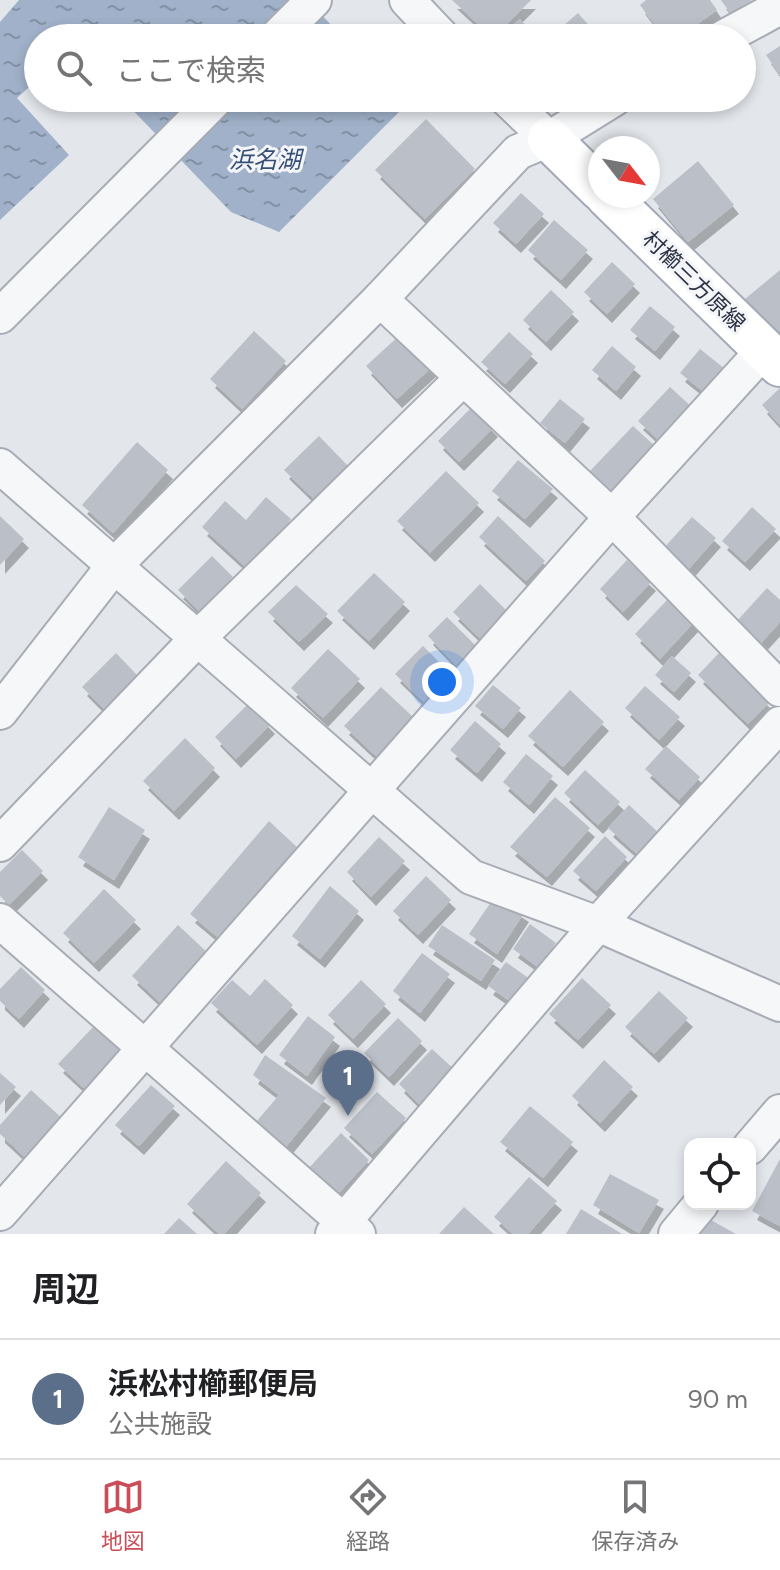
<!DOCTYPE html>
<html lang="ja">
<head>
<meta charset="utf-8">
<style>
  :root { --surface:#fff; --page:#f6f6f6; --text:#202124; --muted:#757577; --line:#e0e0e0; --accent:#ca4e59 }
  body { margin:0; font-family:Figtree,"Noto Sans JP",sans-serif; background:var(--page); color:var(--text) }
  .controls { position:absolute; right:24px; bottom:24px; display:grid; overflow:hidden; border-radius:16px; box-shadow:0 4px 12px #0003 }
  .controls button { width:72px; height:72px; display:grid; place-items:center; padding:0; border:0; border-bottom:2px solid var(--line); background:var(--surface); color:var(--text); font:40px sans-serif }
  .compass { position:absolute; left:588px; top:136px; width:72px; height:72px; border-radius:50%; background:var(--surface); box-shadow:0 4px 12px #0003; rotate:121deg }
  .you { position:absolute; left:442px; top:682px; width:28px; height:28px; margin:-20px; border:6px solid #fff; border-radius:50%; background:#1a73e8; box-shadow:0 0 0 12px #1a73e833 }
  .badge { display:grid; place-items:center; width:52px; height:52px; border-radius:50%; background:var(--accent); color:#fff; font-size:26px; font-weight:700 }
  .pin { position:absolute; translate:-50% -66px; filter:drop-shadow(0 2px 4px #0008) }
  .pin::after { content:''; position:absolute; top:42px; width:28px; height:24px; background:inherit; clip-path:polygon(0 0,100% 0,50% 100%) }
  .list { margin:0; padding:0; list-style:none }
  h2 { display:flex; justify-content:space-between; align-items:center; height:104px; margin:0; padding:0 32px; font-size:34px }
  h2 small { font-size:26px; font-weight:400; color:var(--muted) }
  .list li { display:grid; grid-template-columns:52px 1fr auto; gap:24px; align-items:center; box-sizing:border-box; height:120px; padding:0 32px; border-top:2px solid var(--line) }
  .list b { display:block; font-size:30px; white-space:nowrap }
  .list p { margin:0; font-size:26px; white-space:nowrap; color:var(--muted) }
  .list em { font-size:26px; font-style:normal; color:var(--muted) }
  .icon { flex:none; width:44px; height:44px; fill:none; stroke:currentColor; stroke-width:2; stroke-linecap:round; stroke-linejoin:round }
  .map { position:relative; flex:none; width:780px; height:1234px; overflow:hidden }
  .search { position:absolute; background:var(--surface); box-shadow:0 4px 12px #0003; left:24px; right:24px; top:24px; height:88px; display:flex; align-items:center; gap:20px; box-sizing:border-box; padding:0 28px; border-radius:44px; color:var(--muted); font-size:30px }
  .sheet { height:224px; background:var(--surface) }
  nav { display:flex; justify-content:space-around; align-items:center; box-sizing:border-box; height:112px; border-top:2px solid var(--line); background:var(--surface); font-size:22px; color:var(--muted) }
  nav a { display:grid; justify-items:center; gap:4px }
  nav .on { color:var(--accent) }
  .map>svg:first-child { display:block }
  .water { fill:url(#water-ripples) }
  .building { fill:#bbbfc8; filter:url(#shadow) }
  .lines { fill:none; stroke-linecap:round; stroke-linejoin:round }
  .minor-casing { stroke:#a8acb5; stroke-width:38 }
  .major-casing { stroke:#a3a9b6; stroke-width:46 }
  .minor { stroke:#f6f7f9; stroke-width:34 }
  .major { stroke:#fff; stroke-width:42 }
  .labels { text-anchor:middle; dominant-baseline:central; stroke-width:6; stroke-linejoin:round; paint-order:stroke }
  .street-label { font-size:22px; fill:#2c3243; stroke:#f3f5f8 }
  .water-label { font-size:24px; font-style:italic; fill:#374f75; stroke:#f3f5f8 }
</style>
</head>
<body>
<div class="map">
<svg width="780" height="1234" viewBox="0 0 780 1234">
  <defs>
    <pattern id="water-ripples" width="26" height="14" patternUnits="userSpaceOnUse" patternTransform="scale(2)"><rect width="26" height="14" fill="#a0b1c9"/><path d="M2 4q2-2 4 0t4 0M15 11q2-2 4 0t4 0" fill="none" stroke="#8391a5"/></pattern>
    <filter id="shadow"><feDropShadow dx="5" dy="9" stdDeviation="0" flood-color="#0004"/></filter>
  </defs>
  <rect width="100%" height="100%" fill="#e3e6eb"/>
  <!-- water -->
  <g class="water">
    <polygon points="19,0 307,0 344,38 38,38 38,79 17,98 69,155 0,220 0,22"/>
    <polygon points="121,98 402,98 407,104 279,232 231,212"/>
  </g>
  <!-- building -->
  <g class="building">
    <polygon points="452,0 531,0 493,38"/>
    <polygon points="646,0 710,0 717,10 678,38 664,38 640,5"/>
    <polygon points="721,0 752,0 731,14"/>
    <polygon points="578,13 600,38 549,38"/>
    <polygon points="520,19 537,38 499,38"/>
    <polygon points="780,46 780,75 766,55"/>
    <polygon points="426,119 475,169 425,219 375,170"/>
    <polygon points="698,161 734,205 688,242 653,199"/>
    <polygon points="521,193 544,214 516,244 493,223"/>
    <polygon points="554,220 588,250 561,280 528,250"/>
    <polygon points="612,262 635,284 607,314 584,292"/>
    <polygon points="780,270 780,342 745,299"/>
    <polygon points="551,290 574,312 546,342 523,320"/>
    <polygon points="650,306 675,327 655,351 630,330"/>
    <polygon points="254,331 286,361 242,409 210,379"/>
    <polygon points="509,332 533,354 505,384 481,362"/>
    <polygon points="402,333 432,367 397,399 366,366"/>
    <polygon points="612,346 636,367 616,391 592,370"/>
    <polygon points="700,349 725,369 705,393 680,373"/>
    <polygon points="670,387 694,409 662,443 638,421"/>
    <polygon points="780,388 780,425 762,405"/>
    <polygon points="560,399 585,419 565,443 540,423"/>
    <polygon points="472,407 493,428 459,462 438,441"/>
    <polygon points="633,426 657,448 613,495 589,472"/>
    <polygon points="319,436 349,467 315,500 284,470"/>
    <polygon points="137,442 168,470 113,533 82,505"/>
    <polygon points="518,460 553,489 525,519 492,491"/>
    <polygon points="446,471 479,503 430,553 397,521"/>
    <polygon points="266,497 291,519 247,568 202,527 225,501 246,520"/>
    <polygon points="752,507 776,529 745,562 722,541"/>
    <polygon points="0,516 24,539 0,565"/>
    <polygon points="498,516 545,561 526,581 479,537"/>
    <polygon points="692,517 716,538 686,572 662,550"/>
    <polygon points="212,556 233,577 200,612 178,590"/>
    <polygon points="627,560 651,582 623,612 600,589"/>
    <polygon points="374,573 405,602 369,641 337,611"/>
    <polygon points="480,584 510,614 484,642 453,612"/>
    <polygon points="296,585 328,614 299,642 268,612"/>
    <polygon points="767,588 780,600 780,622 760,644 736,622"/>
    <polygon points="668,599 694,622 660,659 635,634"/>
    <polygon points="447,617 477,647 457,666 428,636"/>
    <polygon points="423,646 453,676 426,704 395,674"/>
    <polygon points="328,649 360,679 323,718 291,688"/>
    <polygon points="116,653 137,675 104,709 82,687"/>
    <polygon points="719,653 769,703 748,724 698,675"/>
    <polygon points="672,656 691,673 674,692 655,675"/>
    <polygon points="493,685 521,708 503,729 475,706"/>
    <polygon points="645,686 680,717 659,740 625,708"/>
    <polygon points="381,687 413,717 376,756 344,726"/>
    <polygon points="570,690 604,722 563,767 528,736"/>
    <polygon points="249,703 270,725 236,759 215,737"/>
    <polygon points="475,721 501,744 477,773 450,750"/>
    <polygon points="185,738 215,768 174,811 143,781"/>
    <polygon points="666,746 700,777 679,800 645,769"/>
    <polygon points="526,754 553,776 529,805 503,782"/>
    <polygon points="585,770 620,802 598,825 564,793"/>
    <polygon points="555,797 590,828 547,877 510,847"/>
    <polygon points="629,805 663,837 643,859 608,828"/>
    <polygon points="109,807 145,830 114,880 78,857"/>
    <polygon points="269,821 300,850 221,940 190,914"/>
    <polygon points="605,836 627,857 596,891 573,871"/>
    <polygon points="379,837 405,861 371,897 347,872"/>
    <polygon points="22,850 43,871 9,905 0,896 0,872"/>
    <polygon points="426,876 451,900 418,935 393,911"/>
    <polygon points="330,886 359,911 320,959 292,936"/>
    <polygon points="104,889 136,920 94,963 63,933"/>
    <polygon points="496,895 524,913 497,954 469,934"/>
    <polygon points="530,924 556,943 538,967 513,949"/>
    <polygon points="178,925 209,954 163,1005 132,976"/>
    <polygon points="442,925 495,960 481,981 428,946"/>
    <polygon points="422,953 450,974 420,1013 393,991"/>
    <polygon points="506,962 531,980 514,1004 488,986"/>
    <polygon points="21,967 45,990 19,1019 0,1001 0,989"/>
    <polygon points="582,978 611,1005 578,1040 549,1014"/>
    <polygon points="265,979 293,1005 257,1045 211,1003 232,980 250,996"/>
    <polygon points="361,980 386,1004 353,1039 328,1015"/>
    <polygon points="659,991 688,1018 654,1054 625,1027"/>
    <polygon points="308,1016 335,1037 307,1076 279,1055"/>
    <polygon points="398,1018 422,1041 389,1077 364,1053"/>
    <polygon points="95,1025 121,1050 85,1089 58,1064"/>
    <polygon points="432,1049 457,1072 423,1108 399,1084"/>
    <polygon points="265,1055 326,1098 285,1148 257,1121 279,1095 253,1075"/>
    <polygon points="604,1060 633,1087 600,1123 572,1096"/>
    <polygon points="0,1073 16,1087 0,1105"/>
    <polygon points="151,1085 175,1106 139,1146 115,1125"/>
    <polygon points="31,1090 64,1120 28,1160 0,1134 0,1125"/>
    <polygon points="377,1092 406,1118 372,1154 344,1128"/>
    <polygon points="530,1106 573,1142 543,1178 500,1142"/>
    <polygon points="341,1133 369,1160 336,1196 308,1169"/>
    <polygon points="780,1159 780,1226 752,1211"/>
    <polygon points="226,1161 261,1193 224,1234 219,1234 187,1204"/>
    <polygon points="610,1174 659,1200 639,1233 593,1205"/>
    <polygon points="529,1177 557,1201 528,1234 513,1234 494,1217"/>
    <polygon points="464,1207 494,1234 439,1234"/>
    <polygon points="581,1209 622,1234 566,1234"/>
    <polygon points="179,1218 197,1234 164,1234"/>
    <polygon points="709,1219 736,1234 700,1234"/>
  </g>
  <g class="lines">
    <!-- minor casing -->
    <g class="minor-casing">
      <g id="minor">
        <polyline points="407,0 443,38"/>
        <polyline points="276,38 314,0"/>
        <polyline points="723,38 780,7"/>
        <polyline points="506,98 549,139"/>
        <polyline points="380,299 612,517 780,689"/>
        <polyline points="0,316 217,98"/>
        <polyline points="0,466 471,877 598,924 780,1004"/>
        <polyline points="0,712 113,567 380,299 518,152 549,139 615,98"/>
        <polyline points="0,844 198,638 462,379"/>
        <polyline points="0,921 358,1234"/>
        <polyline points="750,1147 780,1112"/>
        <polyline points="0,1213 612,517 764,350"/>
        <polyline points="333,1234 598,924 780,724"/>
        <polyline points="676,1234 701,1204"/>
      </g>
    </g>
    <!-- major casing -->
    <g class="major-casing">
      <g id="major">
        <polyline points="549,139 600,189"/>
        <polyline points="607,196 780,365"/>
      </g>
    </g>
    <!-- minor -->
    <use href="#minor" class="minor"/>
    <!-- major -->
    <use href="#major" class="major"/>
  </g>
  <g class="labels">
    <!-- street labels -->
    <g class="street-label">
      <text transform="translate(694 281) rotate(44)">村櫛三方原線</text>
    </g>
    <!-- water labels -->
    <g class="water-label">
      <text x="265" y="159">浜名湖</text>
    </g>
  </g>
</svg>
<div class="controls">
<button><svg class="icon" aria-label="locate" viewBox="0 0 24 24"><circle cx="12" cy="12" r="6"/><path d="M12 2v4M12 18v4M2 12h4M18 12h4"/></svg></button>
</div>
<svg class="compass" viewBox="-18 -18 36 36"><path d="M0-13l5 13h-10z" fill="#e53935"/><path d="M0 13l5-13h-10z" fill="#757577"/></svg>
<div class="you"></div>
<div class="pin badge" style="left:348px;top:1116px;background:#5c6f8a">1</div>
<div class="search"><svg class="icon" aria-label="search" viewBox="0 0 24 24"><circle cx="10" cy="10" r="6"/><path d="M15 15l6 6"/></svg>ここで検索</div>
</div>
<section class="sheet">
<h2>周辺<small></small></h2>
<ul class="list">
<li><span class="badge" style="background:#5c6f8a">1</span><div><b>浜松村櫛郵便局</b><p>公共施設</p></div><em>90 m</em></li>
</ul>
</section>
<nav>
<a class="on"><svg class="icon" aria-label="map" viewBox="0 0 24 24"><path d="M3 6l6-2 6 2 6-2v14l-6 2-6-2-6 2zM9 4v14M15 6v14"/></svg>地図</a>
<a><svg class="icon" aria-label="directions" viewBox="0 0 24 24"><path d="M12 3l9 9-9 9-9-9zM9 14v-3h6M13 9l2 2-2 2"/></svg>経路</a>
<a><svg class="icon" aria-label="saved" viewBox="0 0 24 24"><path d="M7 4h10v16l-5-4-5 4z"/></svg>保存済み</a>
</nav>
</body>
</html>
